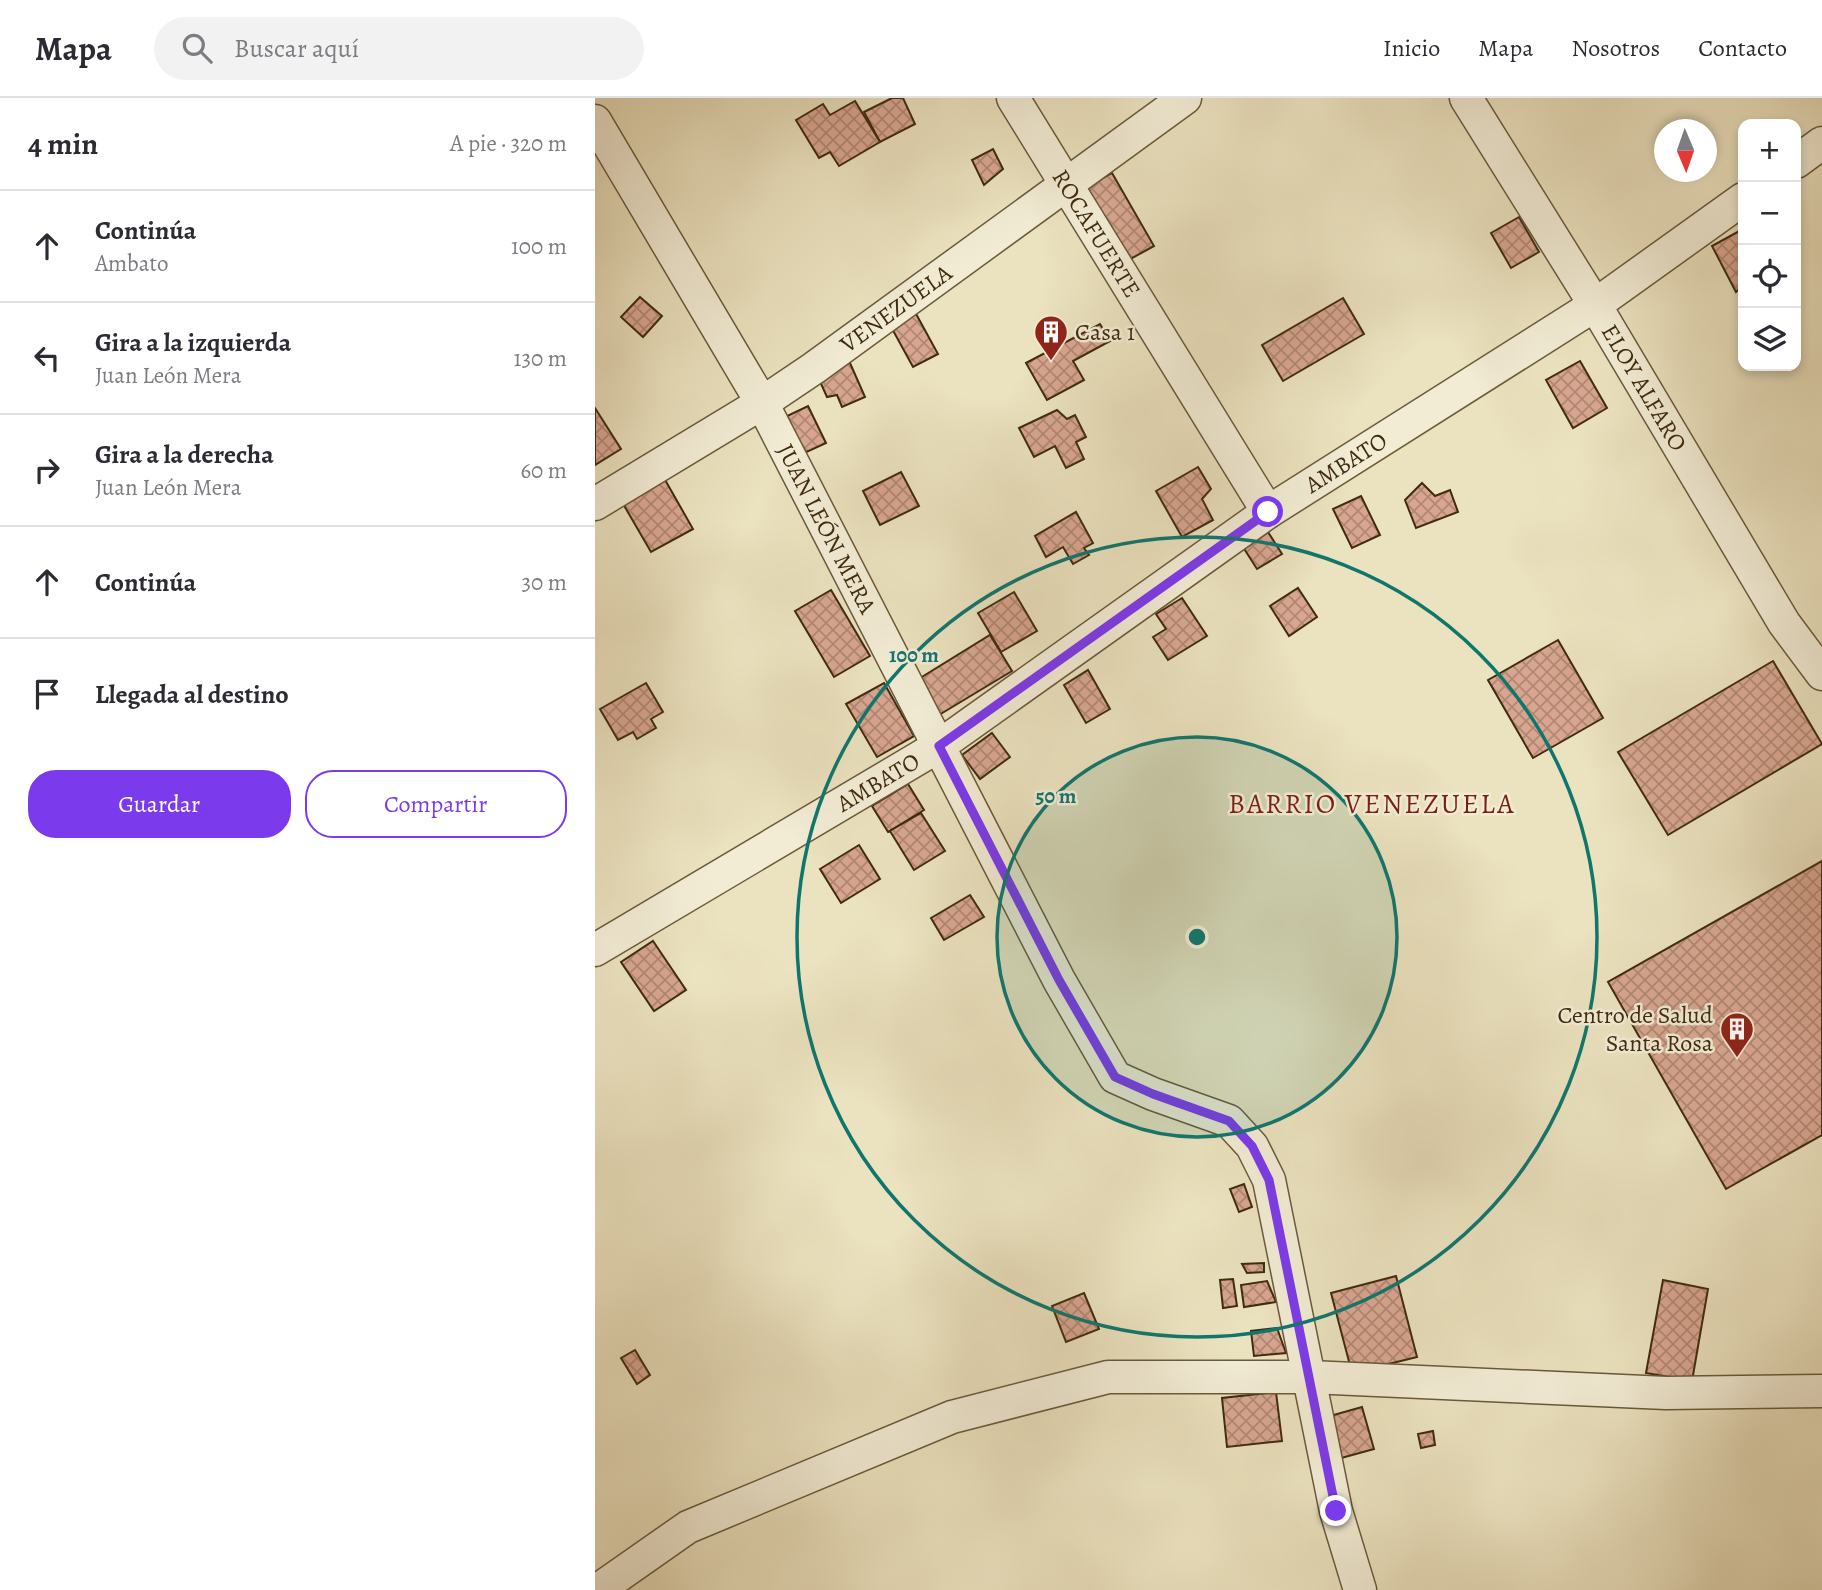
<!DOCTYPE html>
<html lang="es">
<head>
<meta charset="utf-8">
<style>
  :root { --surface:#fff; --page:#f2f2f3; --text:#2b2b33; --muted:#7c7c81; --line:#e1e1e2; --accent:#7c3aed }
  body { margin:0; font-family:Alegreya,serif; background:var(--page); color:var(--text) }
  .controls { position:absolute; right:21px; top:21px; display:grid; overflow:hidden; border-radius:14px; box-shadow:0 4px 10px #0003 }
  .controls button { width:63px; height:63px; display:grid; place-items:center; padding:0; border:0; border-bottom:2px solid var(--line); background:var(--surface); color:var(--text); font:35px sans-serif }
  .compass { position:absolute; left:1059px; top:21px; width:63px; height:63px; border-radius:50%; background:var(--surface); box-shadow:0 4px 10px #0003; rotate:178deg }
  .stop { position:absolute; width:21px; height:21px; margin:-16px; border:5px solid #7c3aed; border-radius:50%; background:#fff }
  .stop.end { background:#7c3aed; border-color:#fff; box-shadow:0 2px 7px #0008 }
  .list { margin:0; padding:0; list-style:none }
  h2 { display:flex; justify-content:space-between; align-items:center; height:91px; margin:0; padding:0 28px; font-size:30px }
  h2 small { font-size:23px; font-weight:400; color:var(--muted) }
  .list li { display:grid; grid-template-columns:46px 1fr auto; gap:21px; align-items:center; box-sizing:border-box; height:112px; padding:0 28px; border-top:2px solid var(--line) }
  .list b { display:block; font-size:26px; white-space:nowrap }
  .list p { margin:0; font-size:23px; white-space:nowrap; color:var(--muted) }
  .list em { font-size:23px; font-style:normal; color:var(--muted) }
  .actions { display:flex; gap:14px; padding:21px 28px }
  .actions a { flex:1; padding:16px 0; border:2px solid var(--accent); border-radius:28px; text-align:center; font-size:24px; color:var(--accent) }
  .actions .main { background:var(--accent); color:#fff }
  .icon { flex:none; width:38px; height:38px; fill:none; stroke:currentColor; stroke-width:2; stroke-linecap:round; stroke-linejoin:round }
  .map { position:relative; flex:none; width:1227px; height:1492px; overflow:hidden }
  header { display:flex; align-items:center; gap:42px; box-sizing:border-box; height:98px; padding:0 35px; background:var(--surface); border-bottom:2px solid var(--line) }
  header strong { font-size:33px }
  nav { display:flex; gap:38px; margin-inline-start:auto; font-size:24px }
  .search { width:490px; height:63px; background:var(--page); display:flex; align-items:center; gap:18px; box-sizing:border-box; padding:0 24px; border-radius:38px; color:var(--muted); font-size:26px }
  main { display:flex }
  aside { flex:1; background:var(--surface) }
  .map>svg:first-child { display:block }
  .building { fill:url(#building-cross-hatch); stroke:#3f2b0f; stroke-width:2 }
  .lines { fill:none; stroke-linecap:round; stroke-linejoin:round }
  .street-casing { stroke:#6a593b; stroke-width:35 }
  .street { stroke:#f2ecd5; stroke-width:32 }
  .route { stroke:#7c3aed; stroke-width:9 }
  .ring { fill:none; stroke:#0f766e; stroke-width:3.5 }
  .labels { text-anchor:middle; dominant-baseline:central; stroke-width:5; stroke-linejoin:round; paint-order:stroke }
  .street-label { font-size:24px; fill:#3f2b0f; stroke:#f2ecd5 }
  .poi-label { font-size:24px; fill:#3f2b0f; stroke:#f2ecd5; text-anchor:start }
  .quarter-label { font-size:28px; letter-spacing:2px; fill:#7a1f14; stroke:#f2ecd5 }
  .centre { fill:#0f766e; stroke:#f2ecd5; stroke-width:3.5 }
  .ring-label { font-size:21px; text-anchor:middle; font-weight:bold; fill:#0f766e; stroke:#f2ecd5; stroke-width:5; stroke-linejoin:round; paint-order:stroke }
</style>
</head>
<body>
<header>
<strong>Mapa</strong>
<div class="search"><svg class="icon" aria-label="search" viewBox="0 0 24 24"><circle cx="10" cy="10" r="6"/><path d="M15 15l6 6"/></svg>Buscar aquí</div>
<nav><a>Inicio</a><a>Mapa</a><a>Nosotros</a><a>Contacto</a></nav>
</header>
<main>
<aside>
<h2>4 min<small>A pie · 320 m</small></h2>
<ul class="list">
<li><svg class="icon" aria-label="ahead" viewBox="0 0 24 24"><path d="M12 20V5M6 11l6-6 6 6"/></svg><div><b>Continúa</b><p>Ambato</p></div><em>100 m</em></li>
<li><svg class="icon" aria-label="left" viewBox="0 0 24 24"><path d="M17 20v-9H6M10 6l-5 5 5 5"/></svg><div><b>Gira a la izquierda</b><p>Juan León Mera</p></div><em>130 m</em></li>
<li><svg class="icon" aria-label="right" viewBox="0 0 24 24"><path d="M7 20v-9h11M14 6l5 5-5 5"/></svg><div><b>Gira a la derecha</b><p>Juan León Mera</p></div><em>60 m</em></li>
<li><svg class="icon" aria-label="ahead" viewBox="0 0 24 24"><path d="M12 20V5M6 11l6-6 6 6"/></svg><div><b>Continúa</b></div><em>30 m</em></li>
<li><svg class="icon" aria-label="arrive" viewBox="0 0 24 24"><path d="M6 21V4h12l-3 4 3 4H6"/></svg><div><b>Llegada al destino</b></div></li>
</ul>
<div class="actions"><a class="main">Guardar</a><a>Compartir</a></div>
</aside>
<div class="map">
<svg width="1227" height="1492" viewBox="0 0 1227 1492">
  <defs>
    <pattern id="building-cross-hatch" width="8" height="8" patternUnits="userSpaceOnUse" patternTransform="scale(1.75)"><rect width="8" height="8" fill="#d8a690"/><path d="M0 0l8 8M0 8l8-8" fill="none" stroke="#b18774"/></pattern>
  </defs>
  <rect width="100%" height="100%" fill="#ebe2bf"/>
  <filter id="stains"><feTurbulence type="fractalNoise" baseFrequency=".00286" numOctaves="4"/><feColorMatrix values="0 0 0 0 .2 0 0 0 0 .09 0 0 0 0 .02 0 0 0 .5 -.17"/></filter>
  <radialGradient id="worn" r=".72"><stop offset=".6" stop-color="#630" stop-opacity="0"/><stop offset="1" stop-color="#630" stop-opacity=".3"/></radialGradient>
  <!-- building -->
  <g class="building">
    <polygon points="297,0 308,0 320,26 285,44 269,14"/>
    <polygon points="260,3 285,44 244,68 235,54 224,60 201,22 228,6 235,17"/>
    <polygon points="398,51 408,71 389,87 377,62"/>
    <polygon points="517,75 559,148 530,164 489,91"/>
    <polygon points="924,119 944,154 916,170 896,135"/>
    <polygon points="1148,131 1148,187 1141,194 1117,148"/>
    <polygon points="45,199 67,218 48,239 26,219"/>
    <polygon points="748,200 769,236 688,283 667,247"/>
    <polygon points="320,214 343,256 318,269 295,227"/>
    <polygon points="505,226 515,243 478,263 489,282 452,302 431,265"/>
    <polygon points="251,256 270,299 247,309 242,297 232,299 219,270"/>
    <polygon points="985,263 1012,310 978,330 951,282"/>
    <polygon points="213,308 231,345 205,357 188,320"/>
    <polygon points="0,310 26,351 0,367"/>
    <polygon points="462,312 472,321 480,317 491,339 481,344 489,361 471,370 460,348 439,359 424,330"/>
    <polygon points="603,369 616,391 607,401 618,422 587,439 561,393"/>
    <polygon points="306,374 324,408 285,427 268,393"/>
    <polygon points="69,380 98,431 56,454 27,404"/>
    <polygon points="827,385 840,398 855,392 863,414 821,430 810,402"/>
    <polygon points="766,398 785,437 757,450 738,411"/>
    <polygon points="481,414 498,445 489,450 494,457 478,466 468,449 451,459 440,438"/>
    <polygon points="673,434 687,456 662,471 648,449"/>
    <polygon points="703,490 722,519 694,538 675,508"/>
    <polygon points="236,492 275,558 239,579 200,513"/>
    <polygon points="419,494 442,533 406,554 383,515"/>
    <polygon points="587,500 612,538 573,562 558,539 571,531 561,516"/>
    <polygon points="395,537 417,573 344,617 322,582"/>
    <polygon points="963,542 1008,620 938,660 893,582"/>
    <polygon points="1178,563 1227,646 1073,737 1023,654"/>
    <polygon points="493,572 515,611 491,625 469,587"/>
    <polygon points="51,585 68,614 56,621 61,630 42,641 38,634 23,642 5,611"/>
    <polygon points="289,585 319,638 282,659 251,606"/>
    <polygon points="397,635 415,659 385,681 367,657"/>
    <polygon points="313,686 329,712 293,734 277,708"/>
    <polygon points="326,715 350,753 319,772 295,733 293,734"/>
    <polygon points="264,747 285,781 246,805 225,771"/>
    <polygon points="1227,763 1227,1037 1131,1091 1013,884"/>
    <polygon points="375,797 389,819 349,842 336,820"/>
    <polygon points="58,843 91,892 59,913 26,864"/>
    <polygon points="649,1086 657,1109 644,1114 635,1091"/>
    <polygon points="669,1165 669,1174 652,1175 647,1166"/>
    <polygon points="801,1178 822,1259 757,1275 736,1195"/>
    <polygon points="638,1181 642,1208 628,1210 625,1182"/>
    <polygon points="1068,1182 1113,1191 1097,1283 1051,1275"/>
    <polygon points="672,1183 681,1204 649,1209 646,1187"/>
    <polygon points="489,1195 504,1231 471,1244 457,1208"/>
    <polygon points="682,1230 691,1255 659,1258 656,1233"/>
    <polygon points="40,1252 55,1277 42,1286 26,1260"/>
    <polygon points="681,1294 687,1343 632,1349 627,1300"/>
    <polygon points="767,1309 779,1351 739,1362 728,1320"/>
    <polygon points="838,1333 840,1347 826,1350 823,1336"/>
  </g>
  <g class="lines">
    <!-- street casing -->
    <g class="street-casing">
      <g id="street">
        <path id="s1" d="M418 0 673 414"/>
        <path id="s2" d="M871 0 1000 207 1189 525 1227 576"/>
        <path id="s3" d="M0 23 167 305 464 882 520 979 558 996 634 1023 657 1048 674 1082 741 1413 765 1492"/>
        <polyline points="1201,64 1227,45"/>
        <path id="s4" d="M0 406 167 305 219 270 590 0"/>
        <path id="s5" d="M0 852 344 648 673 414 1000 207 1148 101"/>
        <polyline points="3,1492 93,1429 357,1319 513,1279 715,1279 1071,1295 1227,1293"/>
      </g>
    </g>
    <!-- street -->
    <use href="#street" class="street"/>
  </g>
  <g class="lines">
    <!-- route -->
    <polyline class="route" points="673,414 344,648 464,882 520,979 558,996 634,1023 657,1048 674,1082 741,1413"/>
  </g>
  <!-- distance rings -->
  <circle cx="602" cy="839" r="200" fill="#0f766e" fill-opacity=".12"/>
  <g class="ring">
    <circle cx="602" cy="839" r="200"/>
    <circle cx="602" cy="839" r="400"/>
  </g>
  <!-- icons -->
  <defs>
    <g id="building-pin" transform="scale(1.75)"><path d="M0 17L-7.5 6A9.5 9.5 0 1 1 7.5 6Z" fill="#8f2418" stroke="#f2ecd5"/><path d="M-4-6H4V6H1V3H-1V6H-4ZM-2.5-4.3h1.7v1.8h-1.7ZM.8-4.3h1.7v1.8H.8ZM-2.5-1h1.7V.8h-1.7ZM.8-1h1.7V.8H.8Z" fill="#fff"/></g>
  </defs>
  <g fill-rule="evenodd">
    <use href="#building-pin" x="456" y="234"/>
    <use href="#building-pin" x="1142" y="931"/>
  </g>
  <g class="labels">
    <!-- street labels -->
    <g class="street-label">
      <text stroke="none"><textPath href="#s1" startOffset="159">ROCAFUERTE</textPath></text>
      <text stroke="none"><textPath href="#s4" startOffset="359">VENEZUELA</textPath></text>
      <text stroke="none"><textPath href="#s2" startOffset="340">ELOY ALFARO</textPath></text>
      <text stroke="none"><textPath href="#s5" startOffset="896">AMBATO</textPath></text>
      <text stroke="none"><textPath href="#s3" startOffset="469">JUAN LEÓN MERA</textPath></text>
      <text stroke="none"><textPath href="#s5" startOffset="329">AMBATO</textPath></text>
    </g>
    <!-- poi labels -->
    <g class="poi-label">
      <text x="480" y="234">Casa 1</text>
      <text x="1118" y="917" text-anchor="end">Centro de Salud<tspan x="1118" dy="28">Santa Rosa</tspan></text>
    </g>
    <!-- quarter labels -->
    <g class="quarter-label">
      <text x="777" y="706">BARRIO VENEZUELA</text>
    </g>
  </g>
  <circle cx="602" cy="839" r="10" class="centre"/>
  <g class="ring-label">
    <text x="319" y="564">100 m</text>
    <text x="461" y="705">50 m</text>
  </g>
  <rect width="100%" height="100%" filter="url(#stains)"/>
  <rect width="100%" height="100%" fill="url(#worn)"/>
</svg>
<div class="controls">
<button>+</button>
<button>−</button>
<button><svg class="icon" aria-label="locate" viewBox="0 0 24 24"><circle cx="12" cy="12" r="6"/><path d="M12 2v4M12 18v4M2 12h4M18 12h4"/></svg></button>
<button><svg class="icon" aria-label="layers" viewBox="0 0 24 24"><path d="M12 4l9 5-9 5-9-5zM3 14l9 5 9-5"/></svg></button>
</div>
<svg class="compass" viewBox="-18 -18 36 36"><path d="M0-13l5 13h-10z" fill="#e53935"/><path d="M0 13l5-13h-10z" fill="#7c7c81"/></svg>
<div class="stop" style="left:673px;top:414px"></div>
<div class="stop end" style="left:741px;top:1413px"></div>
</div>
</main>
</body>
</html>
